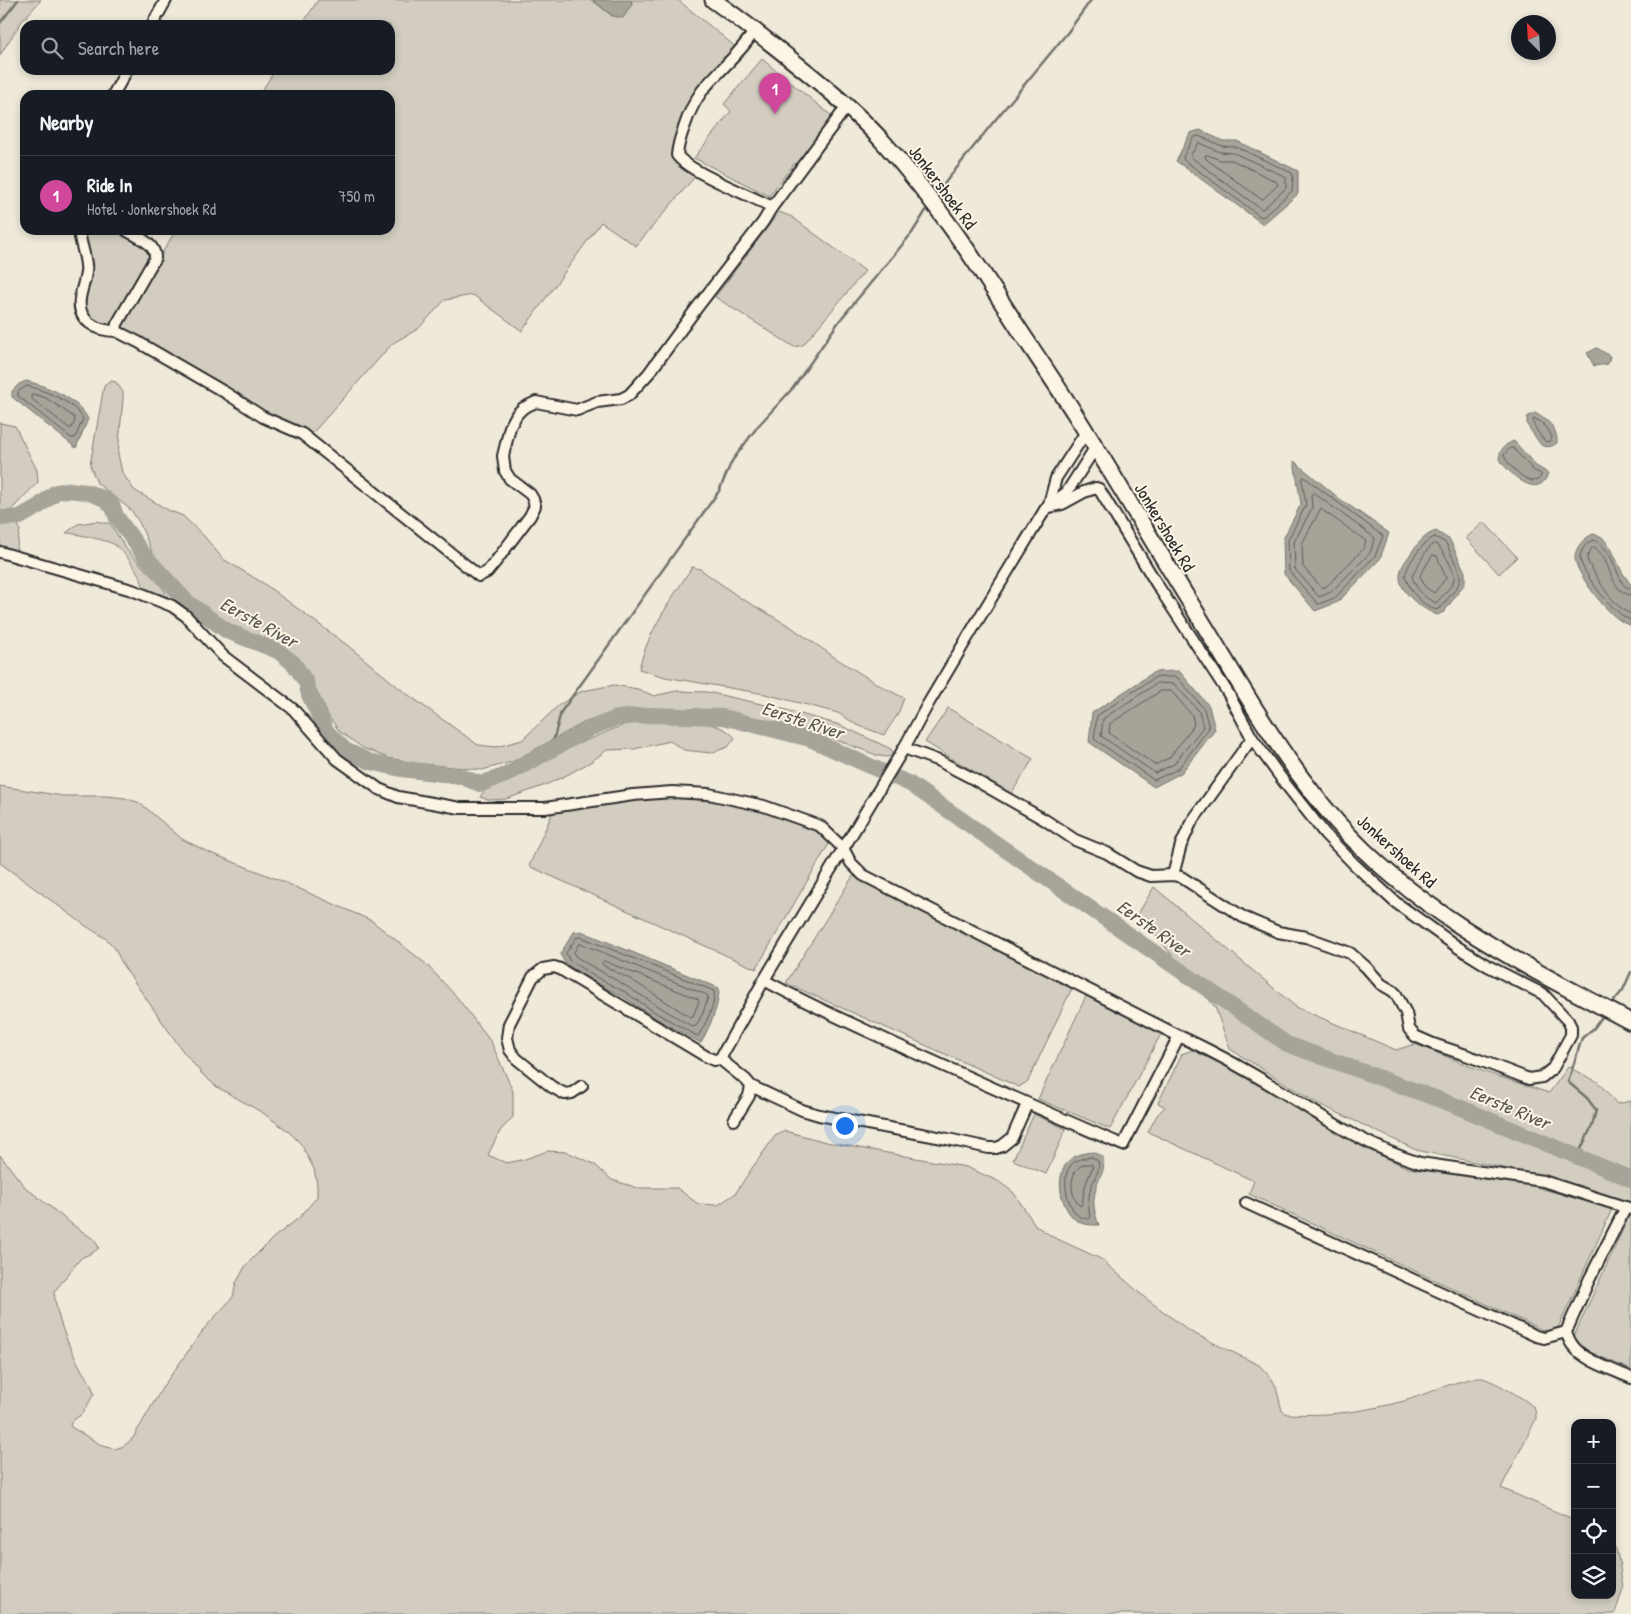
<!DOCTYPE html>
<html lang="en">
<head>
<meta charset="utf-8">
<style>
  :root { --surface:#171b24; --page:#242831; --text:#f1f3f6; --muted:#9ea1a6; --line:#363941; --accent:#8c9099 }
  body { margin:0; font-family:"Patrick Hand",sans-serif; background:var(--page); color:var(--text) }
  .controls { position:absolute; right:15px; bottom:15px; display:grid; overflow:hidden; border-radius:10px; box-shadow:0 2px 8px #0003 }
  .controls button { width:45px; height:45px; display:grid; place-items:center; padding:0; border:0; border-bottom:1px solid var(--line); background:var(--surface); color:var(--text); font:25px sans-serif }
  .compass { position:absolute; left:1511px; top:15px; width:45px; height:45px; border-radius:50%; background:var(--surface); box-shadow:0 2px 8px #0003; rotate:336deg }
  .you { position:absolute; left:844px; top:1125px; width:18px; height:18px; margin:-12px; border:4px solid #fff; border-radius:50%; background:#1a73e8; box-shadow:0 0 0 8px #1a73e833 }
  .badge { display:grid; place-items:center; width:32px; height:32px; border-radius:50%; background:var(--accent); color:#fff; font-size:16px; font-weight:700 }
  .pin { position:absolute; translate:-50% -41px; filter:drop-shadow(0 1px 2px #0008) }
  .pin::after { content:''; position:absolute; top:26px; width:18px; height:15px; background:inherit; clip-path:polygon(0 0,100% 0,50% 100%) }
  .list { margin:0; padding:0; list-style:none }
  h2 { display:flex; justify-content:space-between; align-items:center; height:65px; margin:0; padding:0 20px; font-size:21px }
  h2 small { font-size:16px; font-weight:400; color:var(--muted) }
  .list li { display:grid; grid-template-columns:32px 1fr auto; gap:15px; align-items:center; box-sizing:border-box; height:80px; padding:0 20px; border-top:1px solid var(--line) }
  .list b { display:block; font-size:19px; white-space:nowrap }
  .list p { margin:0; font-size:16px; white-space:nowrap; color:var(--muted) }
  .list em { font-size:16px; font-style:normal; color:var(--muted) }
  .icon { flex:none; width:28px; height:28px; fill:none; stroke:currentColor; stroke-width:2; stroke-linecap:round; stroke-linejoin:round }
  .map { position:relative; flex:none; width:1631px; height:1614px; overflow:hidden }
  .search { position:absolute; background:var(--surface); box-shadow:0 2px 8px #0003; left:20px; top:20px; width:375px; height:55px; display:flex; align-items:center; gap:12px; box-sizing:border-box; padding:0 18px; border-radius:15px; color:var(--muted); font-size:19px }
  .panel { position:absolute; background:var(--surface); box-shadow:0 2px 8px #0003; left:20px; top:90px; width:375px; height:145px; border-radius:15px }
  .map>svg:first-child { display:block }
  .green { fill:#d2cdc0; stroke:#7e7c76 }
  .water { fill:#a6a399; stroke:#75736d }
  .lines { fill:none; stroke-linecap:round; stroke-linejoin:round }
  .shore { stroke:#5c5b57; stroke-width:1 }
  .stream { stroke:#75736d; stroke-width:2.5 }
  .river { stroke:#a6a399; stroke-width:16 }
  .street-casing { stroke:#2b2b2b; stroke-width:14 }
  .secondary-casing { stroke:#2b2b2b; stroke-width:19 }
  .street { stroke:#fcf5e5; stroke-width:10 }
  .secondary { stroke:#fcf5e5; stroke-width:15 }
  .labels { text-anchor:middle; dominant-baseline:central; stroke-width:4; stroke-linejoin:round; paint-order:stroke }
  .street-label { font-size:18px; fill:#2b2b2b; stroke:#fcf5e5 }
  .water-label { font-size:19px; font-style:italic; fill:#565552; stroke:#fcf5e5 }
</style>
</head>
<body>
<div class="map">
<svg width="1631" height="1614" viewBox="0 0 1631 1614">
  <rect width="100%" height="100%" fill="#efe9da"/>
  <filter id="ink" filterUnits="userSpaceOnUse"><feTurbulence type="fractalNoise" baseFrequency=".02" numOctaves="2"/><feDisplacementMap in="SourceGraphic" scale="10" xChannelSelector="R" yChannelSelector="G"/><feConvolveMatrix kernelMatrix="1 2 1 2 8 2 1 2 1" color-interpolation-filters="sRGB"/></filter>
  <g filter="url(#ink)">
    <!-- green -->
    <g class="green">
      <polygon points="0,0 41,0 22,21 0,55"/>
      <polygon points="318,0 592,0 612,16 632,4 631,0 678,0 737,48 694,99 690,100 687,106 688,110 674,151 698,173 636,246 601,222 522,331 473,295 445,300 418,329 393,343 309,437 274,421 119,330 125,313 176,230 390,230 390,95 259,95 275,70 390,70 390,25 302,25"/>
      <path d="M762 59 833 117C825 128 803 161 793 165L769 196 694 158 731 111 724 104Z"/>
      <polygon points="779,212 792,217 865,271 803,345 794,347 715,297"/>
      <polygon points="80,230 122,230 151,249 152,259 110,328 106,328 86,316 83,296"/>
      <polygon points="111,381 116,382 123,392 123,399 118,454 122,472 134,490 168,510 183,516 204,536 223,559 263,583 347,645 403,691 478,745 496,747 522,740 559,705 582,691 614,685 638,689 654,696 676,691 707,692 779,708 840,725 891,749 894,755 887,757 879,756 818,733 759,718 698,709 674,709 616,715 585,722 512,762 482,770 415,763 388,758 363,748 340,732 329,717 308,673 299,658 283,646 241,630 221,619 198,603 172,578 153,554 139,522 131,510 97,483 90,465 104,386"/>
      <polygon points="0,423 15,426 37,470 38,482 13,508 20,530 16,552 0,548"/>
      <path d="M97 521 104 523H110L127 550 163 588 168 597 143 587C142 575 125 553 115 545 110 541 74 533 66 533L78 524Z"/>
      <polygon points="1484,522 1517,557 1499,574 1466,538"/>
      <path d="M692 567 700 569 739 597 791 627 837 659 879 685 904 698 898 714 884 735 857 725 838 713 765 694 665 677 639 669C648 631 671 600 692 567Z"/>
      <polygon points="948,708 1033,759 1011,794 925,742"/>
      <path d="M680 720C699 723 722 722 735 738L728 747 711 753 684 750 670 741 634 749 607 750 592 761 569 774 543 786 506 799 488 800 480 797 484 791 573 746 626 724Z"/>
      <path d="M0 786 63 796H107L125 798 140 803 182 839 208 852 282 881 372 921 426 964 456 996 491 1042 513 1091V1117L500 1131 488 1155 506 1163 522 1160 548 1151 567 1152 594 1164 612 1180 638 1188H677L698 1204 718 1205 735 1194 750 1171 775 1136 785 1131 826 1142 966 1167 998 1181 1013 1192 1036 1226 1053 1237 1101 1259 1144 1297 1191 1332 1259 1365 1272 1379 1276 1387 1282 1411 1287 1414C1329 1416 1363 1412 1404 1401 1425 1395 1462 1377 1482 1378 1490 1379 1530 1401 1534 1408 1536 1412 1536 1415 1536 1419L1501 1488 1575 1520V1595H1612V1541L1614 1542 1619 1561 1623 1588 1615 1614H0V1155L25 1187 73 1225 95 1240 99 1248 92 1253 81 1258 54 1292C57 1319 67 1343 80 1367 85 1377 92 1383 94 1394L82 1414 72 1421 70 1424 71 1427 103 1446 115 1449 124 1446 133 1438 164 1385 204 1329 233 1297 236 1283 246 1265 273 1238 300 1217 317 1197V1185L314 1169 301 1144 288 1131 263 1113 217 1087 202 1074 182 1050 124 967 114 947 105 938 86 926 0 863Z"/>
      <polygon points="675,797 749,806 793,820 827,835 830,842 756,969 529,866 552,814 556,811 623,801"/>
      <polygon points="853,876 1072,988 1028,1081 1019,1087 786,983"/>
      <polygon points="1154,887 1296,1007 1396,1050 1415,1044 1482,1071 1549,1093 1568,1067 1598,1082 1617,1104 1631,1101 1631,1203 1504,1168 1416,1150 1315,1102 1230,1049 1215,1007 1138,914"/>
      <polygon points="1086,996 1161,1034 1110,1129 1038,1099"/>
      <polygon points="1192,1050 1236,1071 1283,1098 1310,1117 1365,1148 1408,1168 1533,1186 1612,1209 1559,1326 1549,1333 1249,1194 1254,1181 1148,1132 1157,1115 1165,1107 1158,1103 1182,1054"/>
      <polygon points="1034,1114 1066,1129 1046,1174 1013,1160"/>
      <polygon points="1630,1214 1631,1214 1631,1370 1579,1347 1574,1336"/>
    </g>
    <!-- water -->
    <g class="water">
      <polygon points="592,0 631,0 632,4 623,18 613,16"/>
      <polygon points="1200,130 1223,141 1237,141 1298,171 1298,194 1263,224 1176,161 1190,133"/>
      <polygon points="1597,348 1610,356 1608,364 1594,366 1587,353"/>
      <path d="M26 381C47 386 78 398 88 419L76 448 12 397V391L19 384Z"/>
      <path d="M1535 413C1547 419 1558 428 1557 443L1552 446 1546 447 1541 445 1527 425V417Z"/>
      <path d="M1514 441 1536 466 1548 473C1539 503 1508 472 1499 459 1500 449 1505 444 1514 441Z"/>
      <polygon points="1294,461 1340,499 1389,533 1380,559 1338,602 1315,611 1284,574 1283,539 1301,504"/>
      <path d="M1436 531 1450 540 1465 572V583L1444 612 1437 615C1422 609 1394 590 1401 570 1403 563 1409 557 1413 550 1419 542 1426 534 1436 531Z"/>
      <path d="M1593 534 1602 537 1611 548 1622 572 1631 585V625C1614 625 1575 573 1575 558 1575 547 1584 538 1593 534Z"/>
      <polygon points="1179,671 1209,706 1215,730 1181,773 1154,787 1089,742 1092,713 1154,672"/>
      <path d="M581 931 719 988C719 1008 710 1025 701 1043L655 1018 622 996 590 980 565 963 560 954 574 932Z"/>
      <path d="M1093 1152 1103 1157C1106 1172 1099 1176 1096 1189 1092 1202 1094 1212 1099 1225 1091 1225 1082 1225 1076 1220 1061 1209 1055 1179 1066 1164 1073 1154 1083 1153 1093 1152Z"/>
    </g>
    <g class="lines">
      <!-- shore -->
      <g class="shore">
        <polygon points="1199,136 1222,146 1236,147 1292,173 1293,176 1292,191 1264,216 1261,217 1184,160 1183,157 1193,138"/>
        <polygon points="1199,143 1220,152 1234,153 1286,177 1286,188 1264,208 1261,209 1192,158 1191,155"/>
        <polygon points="1208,155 1220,160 1232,160 1277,182 1278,185 1263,199 1261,199 1206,159 1205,156"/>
        <path d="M27 386C44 390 75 402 83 419L75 438H71L18 396V392Z"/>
        <polygon points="34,394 46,398 74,417 75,420 72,428 69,428 32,399 31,396"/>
        <path d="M1535 419C1544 422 1548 429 1552 437L1551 441 1546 442C1541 437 1533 427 1533 420Z"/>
        <path d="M1510 448H1513L1533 470 1541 474V476C1539 479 1538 480 1534 481 1526 482 1505 463 1504 455Z"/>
        <polygon points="1304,477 1383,536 1375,556 1335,598 1318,604 1289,571 1288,540 1306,505 1302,480"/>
        <polygon points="1314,493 1375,538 1370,553 1331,592 1319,597 1295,569 1294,542 1312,508 1311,495"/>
        <polygon points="1321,509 1366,541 1363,549 1327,586 1322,588 1303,567 1302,544"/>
        <path d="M1435 537 1446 543 1460 573V581L1457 587 1441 607 1436 610C1421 604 1410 592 1405 576 1407 564 1424 540 1435 537Z"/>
        <path d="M1433 544H1436C1442 548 1456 572 1454 580 1453 585 1440 599 1436 603 1424 598 1415 588 1412 576L1425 553Z"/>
        <polygon points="1433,555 1437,556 1446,578 1434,593 1425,587 1420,576"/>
        <path d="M1631 588H1627L1623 584C1615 570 1610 545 1593 540 1587 542 1580 550 1580 558 1581 572 1616 617 1631 620"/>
        <path d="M1631 595C1613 593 1611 569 1603 557 1601 553 1598 551 1595 547L1592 548 1587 557 1588 562C1599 580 1611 606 1631 614"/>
        <polygon points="1156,677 1177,677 1204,709 1209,728 1178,769 1154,780 1094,739 1097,716"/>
        <polygon points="1158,683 1174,684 1199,711 1203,727 1174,764 1155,773 1101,736 1103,719"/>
        <polygon points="1161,691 1171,691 1192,715 1194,725 1169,758 1155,765 1110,734 1109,732 1110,724"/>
        <path d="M581 937 714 991C716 1005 706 1022 699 1035L697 1036 692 1033 658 1014 625 992 592 975 569 960 566 953 576 938Z"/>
        <path d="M579 944H582L707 995 708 997 703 1013 696 1026 693 1027C672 1015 651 1001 629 988 612 977 593 968 575 956L574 953Z"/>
        <polygon points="604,961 698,999 699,1001 693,1016 690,1017 632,980 604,966 602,963"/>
        <path d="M1092 1157 1098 1161C1101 1170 1093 1179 1091 1188 1088 1197 1088 1208 1090 1217L1088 1219C1087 1219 1081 1217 1080 1217 1067 1209 1061 1178 1070 1166 1076 1159 1084 1158 1092 1157Z"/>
        <path d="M1084 1164H1091L1093 1166 1085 1186 1082 1204 1080 1206C1069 1195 1068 1171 1084 1164Z"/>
      </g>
      <!-- stream -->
      <g class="stream">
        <polyline points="0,23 18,0"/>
        <polyline points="936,194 991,125 1068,32 1091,0"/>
        <polyline points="551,749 561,712 719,491 732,461 758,426 793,388 840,320 912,233 927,209"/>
        <polyline points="1614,1001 1623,990 1631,972"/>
        <polyline points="1577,1157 1592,1126 1596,1110 1587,1098 1568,1082 1582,1038 1594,1028 1604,1014"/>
      </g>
      <!-- river -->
      <polyline class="river" points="0,518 20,517 39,506 56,492 67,490 87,492 105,499 113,507 116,516 144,555 186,601 227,631 278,651 294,664 306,682 309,695 327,732 345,750 371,762 401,769 460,776 480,784 506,775 591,728 617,718 649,715 723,717 810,739 910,784 1287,1044 1454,1105 1631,1179"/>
      <!-- street casing -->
      <g class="street-casing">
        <g id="street">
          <polyline points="152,25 166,0"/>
          <path d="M755 30C741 53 719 70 702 91 694 102 689 113 685 125 681 135 678 145 677 155 688 172 752 196 772 207L821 141 842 113 848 107"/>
          <polyline points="113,95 127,70"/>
          <path d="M79 230C80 243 85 253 86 265 88 276 81 288 80 299 77 321 97 331 116 331"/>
          <path d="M126 230C137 237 156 243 155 258L117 324 116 331 138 342 226 393 263 417 302 434 479 576 487 572 496 561 530 516 535 506 533 499 530 494 510 479 505 471 504 464 503 456 510 427 517 414 523 408 536 402 577 410 597 402 621 399 629 395 649 373 696 309 763 222 772 207"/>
          <polyline points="1049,504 1056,478 1086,432"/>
          <path d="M0 552 132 590 172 606 186 616 223 656 293 709 337 759 379 789 398 797 460 808H545L633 795 672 792 709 794 764 806 820 826 843 848 851 863 863 875 1179 1036C1219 1054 1257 1076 1294 1099 1333 1124 1374 1149 1420 1163L1543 1181 1631 1209"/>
          <polyline points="904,748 939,761 968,776 1045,820 1075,840 1107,853 1136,871 1151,876 1173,875 1181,877 1243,917 1278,932 1306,937 1350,953 1366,967 1381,984 1393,991 1396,994 1406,1013 1409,1029 1415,1036 1433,1044 1466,1055 1529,1079 1542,1077 1553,1068 1571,1035 1571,1027 1568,1021 1543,994 1488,966 1459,948 1395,902 1355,865 1325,834 1284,782 1252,738 1228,693 1158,586 1099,489 1096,488 1084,492 1062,504 1046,508"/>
          <polyline points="1173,875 1181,845 1191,823 1252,738"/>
          <path d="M764 980C809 1005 857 1026 904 1048 977 1081 1050 1114 1123 1145L1179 1036"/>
          <polyline points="720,1059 746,1080 751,1086 749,1096 734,1120"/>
          <polyline points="582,1086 572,1093 565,1094 552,1087 517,1059 510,1050 507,1038 509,1024 533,977 543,969 554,967 560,969 707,1057 714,1060 720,1059 764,980 904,748 928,704 975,625 1046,508 1067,492 1095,448"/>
          <polyline points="751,1086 802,1110 819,1115 943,1138 989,1148 996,1148 1002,1146 1012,1138 1027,1104"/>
          <polyline points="1246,1203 1536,1336 1544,1338 1566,1332"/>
          <path d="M1626 1207 1589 1280 1566 1332C1568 1337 1570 1343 1574 1347 1585 1361 1614 1370 1631 1378"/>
        </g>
      </g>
      <!-- secondary casing -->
      <g class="secondary-casing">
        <path id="secondary" d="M713 0C746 23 777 48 808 73 835 95 862 118 885 144 935 200 977 263 1017 326 1036 355 1056 384 1075 414 1116 479 1155 546 1196 612 1240 683 1281 759 1337 822 1417 913 1526 966 1631 1022"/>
      </g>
      <!-- street -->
      <use href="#street" class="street"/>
      <!-- secondary -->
      <use href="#secondary" class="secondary"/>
    </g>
  </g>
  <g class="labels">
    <!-- street labels -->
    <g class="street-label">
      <text transform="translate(943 187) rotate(53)">Jonkershoek Rd</text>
      <text transform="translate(1165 527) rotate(59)">Jonkershoek Rd</text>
      <text transform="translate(1397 851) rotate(42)">Jonkershoek Rd</text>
    </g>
    <!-- water labels -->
    <g class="water-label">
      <text transform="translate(259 622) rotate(29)">Eerste River</text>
      <text transform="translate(803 720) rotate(18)">Eerste River</text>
      <text transform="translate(1154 928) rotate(35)">Eerste River</text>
      <text transform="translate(1510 1107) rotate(23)">Eerste River</text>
    </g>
  </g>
</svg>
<div class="controls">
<button>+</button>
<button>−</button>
<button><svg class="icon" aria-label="locate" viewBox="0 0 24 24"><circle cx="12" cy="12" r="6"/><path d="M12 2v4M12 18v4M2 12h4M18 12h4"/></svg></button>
<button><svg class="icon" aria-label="layers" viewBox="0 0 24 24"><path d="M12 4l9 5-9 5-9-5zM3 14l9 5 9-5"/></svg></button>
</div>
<svg class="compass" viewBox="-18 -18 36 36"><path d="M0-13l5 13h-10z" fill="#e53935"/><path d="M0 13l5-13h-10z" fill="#9ea1a6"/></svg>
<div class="you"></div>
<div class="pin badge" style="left:775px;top:114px;background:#d1479c">1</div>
<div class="search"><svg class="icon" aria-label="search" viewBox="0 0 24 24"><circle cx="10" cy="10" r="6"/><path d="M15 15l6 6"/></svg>Search here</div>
<section class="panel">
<h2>Nearby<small></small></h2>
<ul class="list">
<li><span class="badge" style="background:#d1479c">1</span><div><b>Ride In</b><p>Hotel · Jonkershoek Rd</p></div><em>750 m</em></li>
</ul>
</section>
</div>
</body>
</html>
